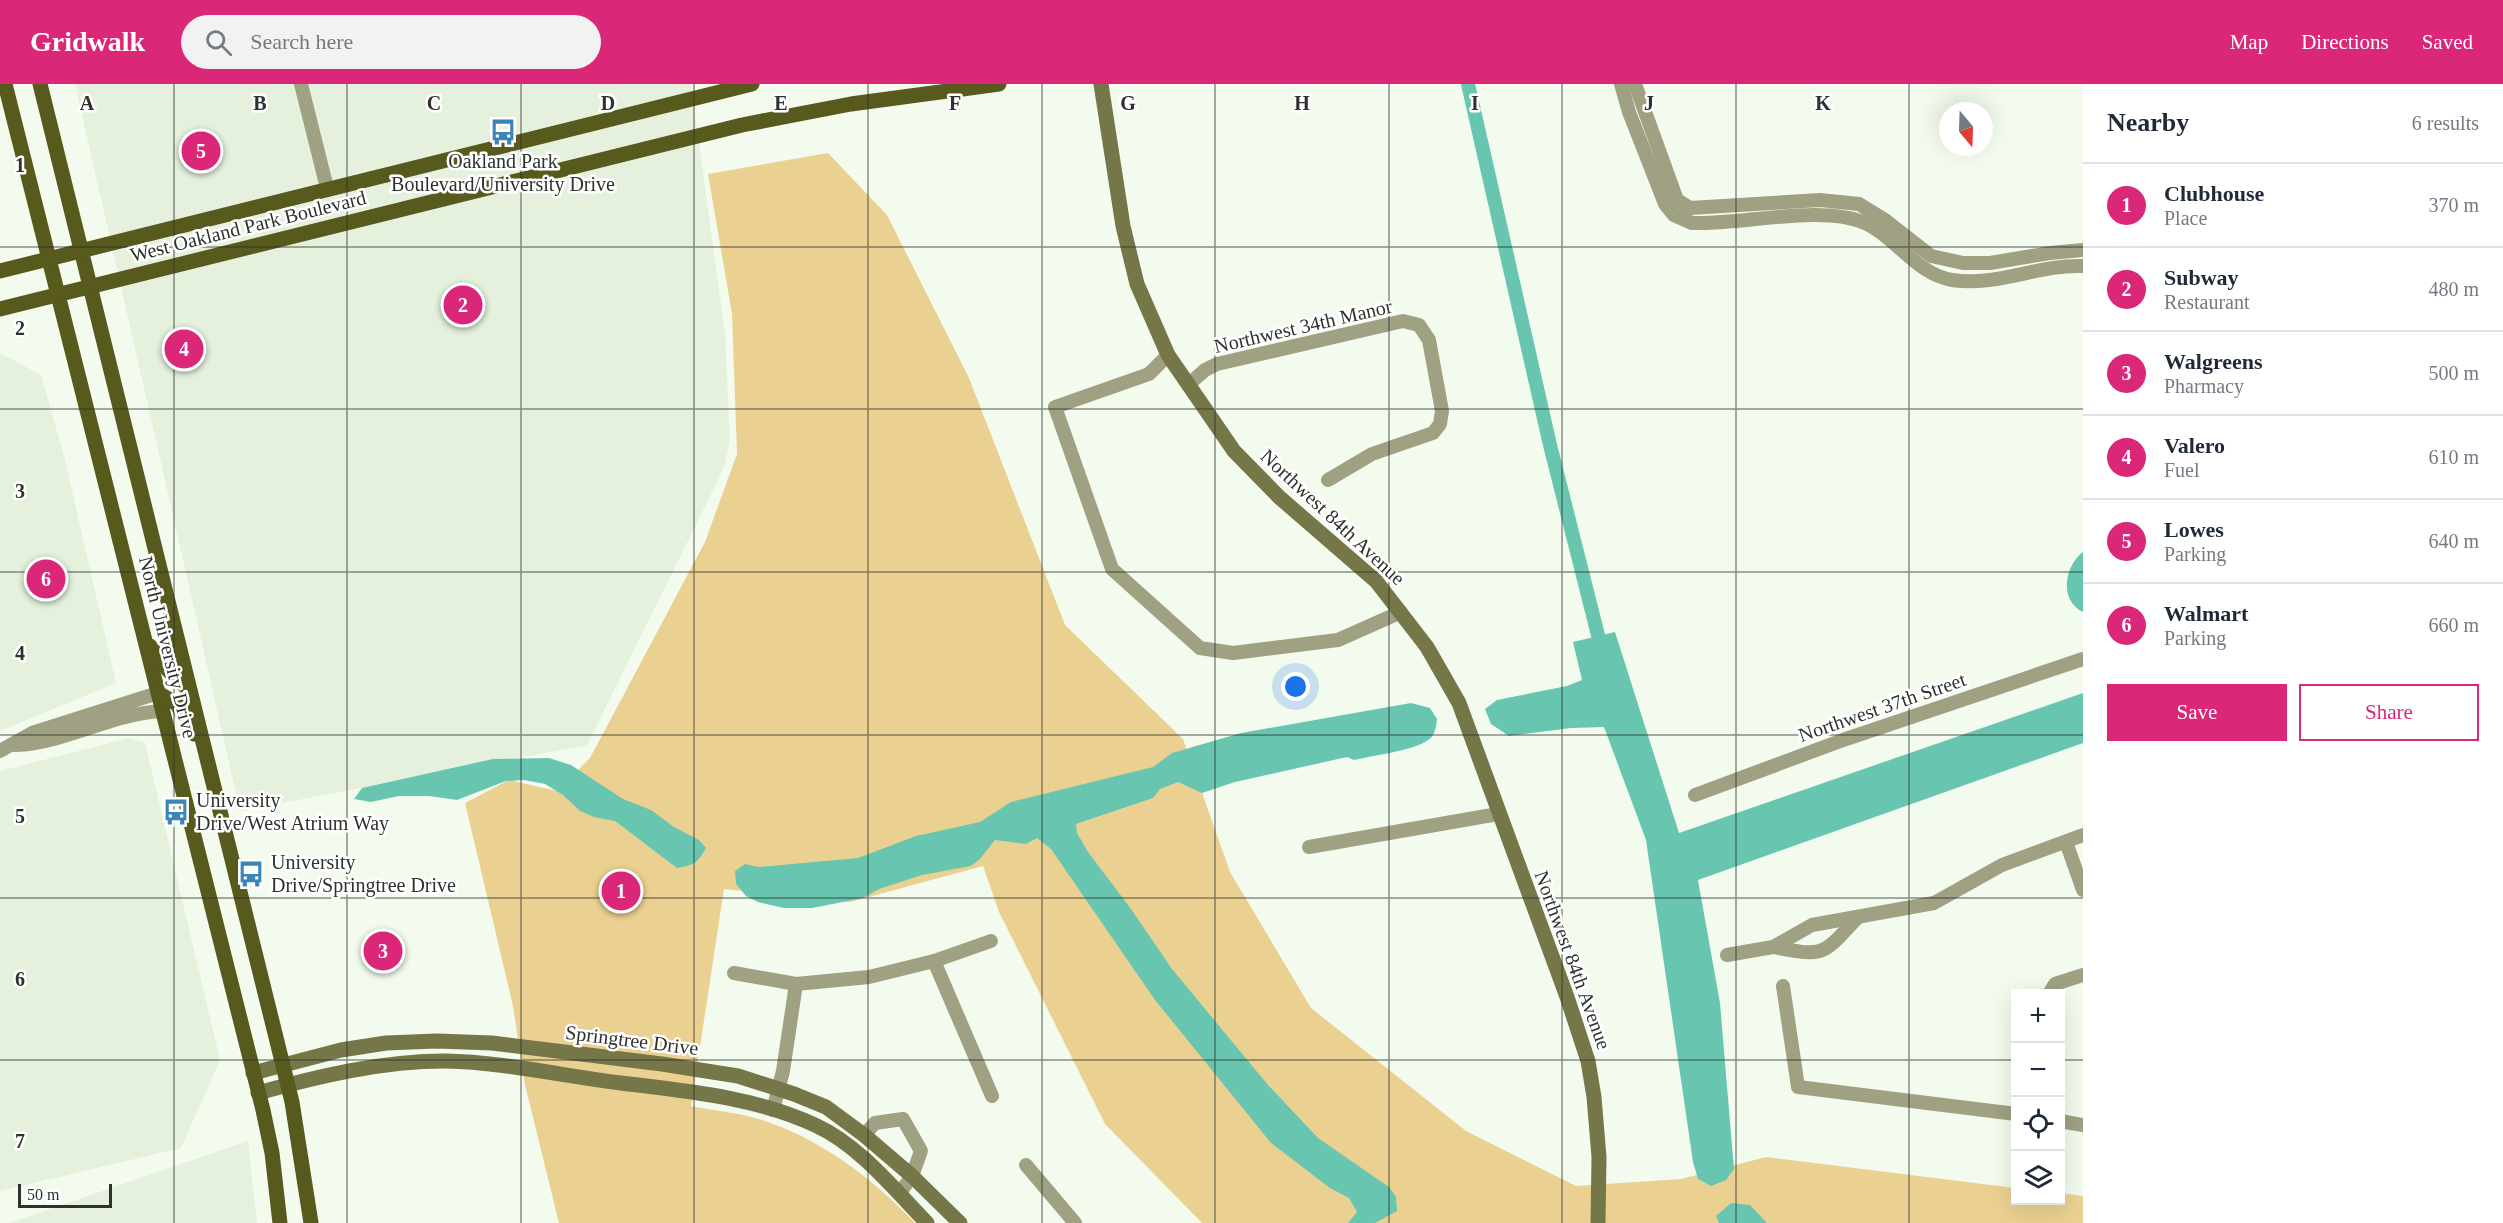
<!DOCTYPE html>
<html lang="en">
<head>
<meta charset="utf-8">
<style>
  :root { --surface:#fff; --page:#f2f2f3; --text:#1f2937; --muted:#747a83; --line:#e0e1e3; --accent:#db2777 }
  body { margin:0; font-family:Georgia,serif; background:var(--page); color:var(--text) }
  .controls { position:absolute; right:18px; bottom:18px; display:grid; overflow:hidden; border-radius:0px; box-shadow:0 6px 24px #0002 }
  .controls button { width:54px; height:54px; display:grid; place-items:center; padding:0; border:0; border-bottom:2px solid var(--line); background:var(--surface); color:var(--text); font:30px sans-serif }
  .compass { position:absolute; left:1939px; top:18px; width:54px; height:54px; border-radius:50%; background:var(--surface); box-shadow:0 6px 24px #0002; rotate:161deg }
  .scale { position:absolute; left:18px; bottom:15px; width:94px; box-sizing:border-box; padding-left:6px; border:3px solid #2e312d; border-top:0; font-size:16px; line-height:21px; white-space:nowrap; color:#2e312d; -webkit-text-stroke:4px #fff; paint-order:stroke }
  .you { position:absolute; left:1296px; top:603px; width:21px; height:21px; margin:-15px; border:4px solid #fff; border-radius:50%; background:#1a73e8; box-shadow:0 0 0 9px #1a73e833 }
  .badge { display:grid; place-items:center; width:39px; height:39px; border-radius:50%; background:var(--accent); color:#fff; font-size:20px; font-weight:700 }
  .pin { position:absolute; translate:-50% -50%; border:3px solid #fff; box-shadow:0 2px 6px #0006 }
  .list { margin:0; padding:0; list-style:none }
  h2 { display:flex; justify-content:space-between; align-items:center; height:78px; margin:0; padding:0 24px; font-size:26px }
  h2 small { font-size:20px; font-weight:400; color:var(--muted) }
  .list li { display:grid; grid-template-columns:39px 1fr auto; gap:18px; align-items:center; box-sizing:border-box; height:84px; padding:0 24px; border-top:2px solid var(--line) }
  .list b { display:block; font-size:22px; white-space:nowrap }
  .list p { margin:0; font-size:20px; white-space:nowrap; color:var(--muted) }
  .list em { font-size:20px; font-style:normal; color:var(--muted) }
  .actions { display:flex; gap:12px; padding:18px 24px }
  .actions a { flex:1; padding:14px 0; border:2px solid var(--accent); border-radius:0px; text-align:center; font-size:21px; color:var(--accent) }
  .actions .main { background:var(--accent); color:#fff }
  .icon { flex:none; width:33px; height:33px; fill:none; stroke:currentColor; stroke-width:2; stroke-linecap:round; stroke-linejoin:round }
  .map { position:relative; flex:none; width:2083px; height:1139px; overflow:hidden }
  header { display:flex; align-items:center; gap:36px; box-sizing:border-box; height:84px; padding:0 30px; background:var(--accent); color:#fff }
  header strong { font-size:28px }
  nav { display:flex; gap:33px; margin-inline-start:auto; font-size:21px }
  .search { width:420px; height:54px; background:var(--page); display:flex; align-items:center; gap:15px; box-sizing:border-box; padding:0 21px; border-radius:33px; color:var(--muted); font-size:22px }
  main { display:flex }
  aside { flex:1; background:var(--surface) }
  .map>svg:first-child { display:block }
  .built { fill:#e5f1dd }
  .green { fill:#ebd191 }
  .water { fill:#68c6b0 }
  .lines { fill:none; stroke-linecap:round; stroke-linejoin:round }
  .canal { stroke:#68c6b0; stroke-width:14 }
  .street { stroke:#9fa182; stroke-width:14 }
  .secondary { stroke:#757749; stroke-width:15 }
  .primary { stroke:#58591d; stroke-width:15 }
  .grid { fill:none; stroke:#2e312d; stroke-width:1.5; stroke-opacity:0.55 }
  .labels { text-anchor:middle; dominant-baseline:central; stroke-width:5; stroke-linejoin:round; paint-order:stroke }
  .poi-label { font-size:20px; fill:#2e312d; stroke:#fff; text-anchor:start }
  .street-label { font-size:20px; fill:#2e312d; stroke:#fff }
  .grid-label { font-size:20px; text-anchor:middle; font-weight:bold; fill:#2e312d; stroke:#fff; stroke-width:5; stroke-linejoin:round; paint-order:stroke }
</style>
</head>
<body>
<header>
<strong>Gridwalk</strong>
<div class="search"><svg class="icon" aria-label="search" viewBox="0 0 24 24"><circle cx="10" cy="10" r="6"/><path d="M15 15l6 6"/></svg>Search here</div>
<nav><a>Map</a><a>Directions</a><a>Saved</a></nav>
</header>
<main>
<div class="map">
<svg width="2083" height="1139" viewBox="0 0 2083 1139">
  <rect width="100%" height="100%" fill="#f3fbee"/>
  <!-- built -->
  <g class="built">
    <polygon points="75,0 691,0 725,250 730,356 723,386 587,661 240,727"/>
    <polygon points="0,269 41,291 64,372 116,599 0,647"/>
    <polygon points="129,654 145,659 220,976 181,1064 0,1107 0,687"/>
    <polygon points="248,1057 257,1139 9,1139"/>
  </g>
  <!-- green -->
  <path class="green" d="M828 69 887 131 969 294 1065 541 1183 655 1230 788 1311 924 1466 1047 1576 1102 1681 1095 1766 1073 2015 1104 2016 1116H2060L2061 1109 2083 1112V1139H1202L1105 1040 999 828 983 782 850 818 724 805 691 1022C716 1027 744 1029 768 1038 825 1058 874 1096 915 1139H559L525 1001 513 922 465 719 509 696 557 707 590 674 705 458 737 370 732 230 708 90Z"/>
  <!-- water -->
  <g class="water">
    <path d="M2083 468V528C2059 517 2064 482 2083 468Z"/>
    <polygon points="1615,548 1679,749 2083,609 2083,659 1698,796 1720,919 1734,1085 1726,1096 1711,1102 1698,1095 1693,1078 1646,756 1604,643 1571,644 1509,652 1491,640 1485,625 1497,616 1567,602 1582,596 1573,558"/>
    <path d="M1411 619 1430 624 1437 635C1436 643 1435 652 1428 656 1416 666 1371 672 1354 676L1347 673 1235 698 1202 709 1178 698 1160 705 1153 714 1076 740 1077 749 1088 768 1131 825 1172 885 1268 1001 1318 1054 1389 1103 1396 1113 1397 1127 1375 1139H1348L1357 1128 1349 1114 1330 1104 1271 1059 1155 916 1051 765 1037 754 1026 760 995 756 980 775 971 782 922 791 879 805 863 814 812 824H784L758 818 746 812 736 800 735 787 745 780 758 783 858 774 916 752 980 738 1011 718 1153 683 1172 669 1241 649Z"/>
    <path d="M549 674 571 681 623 715 651 726 674 743 699 756 706 764C697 780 694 781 677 784L615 737 594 733 580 727 563 711 545 700 524 696 506 697 457 716 429 712H399L371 718 354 715 362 704 493 675Z"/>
    <polygon points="1731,1119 1750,1121 1767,1139 1719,1139 1716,1132"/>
  </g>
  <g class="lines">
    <!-- canal -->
    <polyline class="canal" points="1468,0 1550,361 1602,567"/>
    <!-- street -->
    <g class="street">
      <polyline points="301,0 327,104"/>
      <path d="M1621 0 1629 28 1665 120 1674 131 1692 139C1742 141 1821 120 1865 139 1896 153 1916 190 1952 196 1997 203 2039 180 2083 182"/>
      <polyline points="1635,0 1677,116 1690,124 1820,116 1859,120 1885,136 1931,172 1963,179 1990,179 2050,169 2083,166"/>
      <polyline points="1168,271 1149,290 1055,323 1112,485 1200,564 1233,569 1338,556 1401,528"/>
      <polyline points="1188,301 1205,286 1217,280 1403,237 1419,241 1429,256 1442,327 1440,340 1433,349 1372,370 1328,396"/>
      <path d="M16 661C66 659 112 629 163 627"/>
      <polyline points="0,667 32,649 158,609"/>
      <polyline points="1695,711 1843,656 2083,575"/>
      <polyline points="2066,758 2083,806"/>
      <polyline points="1309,763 1498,730"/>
      <path d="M1773 863C1825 873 1822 872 1858 833"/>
      <polyline points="1727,871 1773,863 1812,841 1934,819 2002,781 2083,751"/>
      <polyline points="934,877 991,857"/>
      <polyline points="734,889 796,900 869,893 934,877 992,1012"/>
      <polyline points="1783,902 1798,1003 2016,1030"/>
      <polyline points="2049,910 2055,900 2083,891"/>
      <polyline points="773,1026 783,987 796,900"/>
      <polyline points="2060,1037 2083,1041"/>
      <polyline points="864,1051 875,1039 903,1035 921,1067 912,1092 899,1110"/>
      <polyline points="1026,1081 1075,1139"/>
    </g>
    <!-- secondary -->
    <g class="secondary">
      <polyline points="1101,0 1123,142 1137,200 1168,271 1234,367 1279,413 1376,497 1427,563 1459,619 1567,913 1588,977 1594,1013 1599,1073 1598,1139"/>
      <polyline points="253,989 341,966 386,959 437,957 492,959 662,980 738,992 794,1010 826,1023 864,1051 912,1092 960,1139"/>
      <path d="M258 1009C319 992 382 977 445 977 504 978 563 992 621 999 686 1007 755 1013 815 1041 859 1061 894 1105 927 1139"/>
    </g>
    <!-- primary -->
    <g class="primary">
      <polyline points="5,0 263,1026 272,1069 280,1139"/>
      <polyline points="40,0 292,1018 311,1139"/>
      <polyline points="0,187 752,0"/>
      <polyline points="0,225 742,41 851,20 999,0"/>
      <polyline points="150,562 168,586 190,607"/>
      <polyline points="158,609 177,620 194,650"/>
    </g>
  </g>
  <!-- grid -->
  <path class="grid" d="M174 0V1139M347 0V1139M521 0V1139M694 0V1139M868 0V1139M1042 0V1139M1215 0V1139M1389 0V1139M1562 0V1139M1736 0V1139M1909 0V1139M0 163H2083M0 325H2083M0 488H2083M0 651H2083M0 814H2083M0 976H2016M2060 976H2083"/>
  <!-- icons -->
  <defs>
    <g id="bus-bare" transform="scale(2.07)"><path d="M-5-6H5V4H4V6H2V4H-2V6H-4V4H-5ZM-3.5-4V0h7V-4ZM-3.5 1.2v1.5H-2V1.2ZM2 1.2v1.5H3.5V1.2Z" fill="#3a84b8" stroke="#fff" stroke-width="2.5" paint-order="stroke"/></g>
  </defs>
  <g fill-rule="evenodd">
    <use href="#bus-bare" x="503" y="48"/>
    <use href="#bus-bare" x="176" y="728"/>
    <use href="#bus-bare" x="251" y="790"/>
  </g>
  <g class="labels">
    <!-- poi labels -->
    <g class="poi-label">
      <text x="503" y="77" text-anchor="middle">Oakland Park<tspan x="503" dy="23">Boulevard/University Drive</tspan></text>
      <text x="196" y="716">University<tspan x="196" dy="23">Drive/West Atrium Way</tspan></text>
      <text x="271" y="778">University<tspan x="271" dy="23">Drive/Springtree Drive</tspan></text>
    </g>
    <!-- street labels -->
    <g class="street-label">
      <text transform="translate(248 142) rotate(-14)">West Oakland Park Boulevard</text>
      <text transform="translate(1303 242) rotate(-13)">Northwest 34th Manor</text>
      <text transform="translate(1333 433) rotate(43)">Northwest 84th Avenue</text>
      <text transform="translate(168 563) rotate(76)">North University Drive</text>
      <text transform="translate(1882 623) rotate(-19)">Northwest 37th Street</text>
      <text transform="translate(1573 876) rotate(70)">Northwest 84th Avenue</text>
      <text transform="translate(632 956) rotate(7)">Springtree Drive</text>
    </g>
  </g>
  <g class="grid-label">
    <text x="87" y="26">A</text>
    <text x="260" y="26">B</text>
    <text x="434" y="26">C</text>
    <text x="608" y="26">D</text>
    <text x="781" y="26">E</text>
    <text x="955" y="26">F</text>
    <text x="1128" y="26">G</text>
    <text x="1302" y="26">H</text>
    <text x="1475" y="26">I</text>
    <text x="1649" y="26">J</text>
    <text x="1823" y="26">K</text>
    <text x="20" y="88">1</text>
    <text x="20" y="251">2</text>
    <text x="20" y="414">3</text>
    <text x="20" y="576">4</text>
    <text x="20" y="739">5</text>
    <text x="20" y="902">6</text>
    <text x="20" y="1064">7</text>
  </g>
</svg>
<div class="controls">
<button>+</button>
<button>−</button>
<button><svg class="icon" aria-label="locate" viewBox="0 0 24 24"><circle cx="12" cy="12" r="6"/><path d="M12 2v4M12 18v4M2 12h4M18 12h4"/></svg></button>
<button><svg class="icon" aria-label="layers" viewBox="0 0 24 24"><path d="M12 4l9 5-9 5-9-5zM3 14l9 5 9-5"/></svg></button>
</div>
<svg class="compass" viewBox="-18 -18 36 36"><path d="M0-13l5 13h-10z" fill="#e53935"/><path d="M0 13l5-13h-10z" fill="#747a83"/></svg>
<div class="scale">50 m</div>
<div class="you"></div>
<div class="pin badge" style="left:621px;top:807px">1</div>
<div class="pin badge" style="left:463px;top:221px">2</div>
<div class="pin badge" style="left:383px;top:867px">3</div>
<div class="pin badge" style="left:184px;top:265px">4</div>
<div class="pin badge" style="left:201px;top:67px">5</div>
<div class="pin badge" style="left:46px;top:495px">6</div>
</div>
<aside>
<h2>Nearby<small>6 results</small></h2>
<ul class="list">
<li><span class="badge">1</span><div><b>Clubhouse</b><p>Place</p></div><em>370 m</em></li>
<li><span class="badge">2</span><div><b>Subway</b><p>Restaurant</p></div><em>480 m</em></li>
<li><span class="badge">3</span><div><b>Walgreens</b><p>Pharmacy</p></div><em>500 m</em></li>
<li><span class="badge">4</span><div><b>Valero</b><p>Fuel</p></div><em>610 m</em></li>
<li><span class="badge">5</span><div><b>Lowes</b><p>Parking</p></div><em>640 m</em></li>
<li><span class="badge">6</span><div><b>Walmart</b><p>Parking</p></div><em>660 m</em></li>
</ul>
<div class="actions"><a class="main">Save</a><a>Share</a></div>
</aside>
</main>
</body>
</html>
